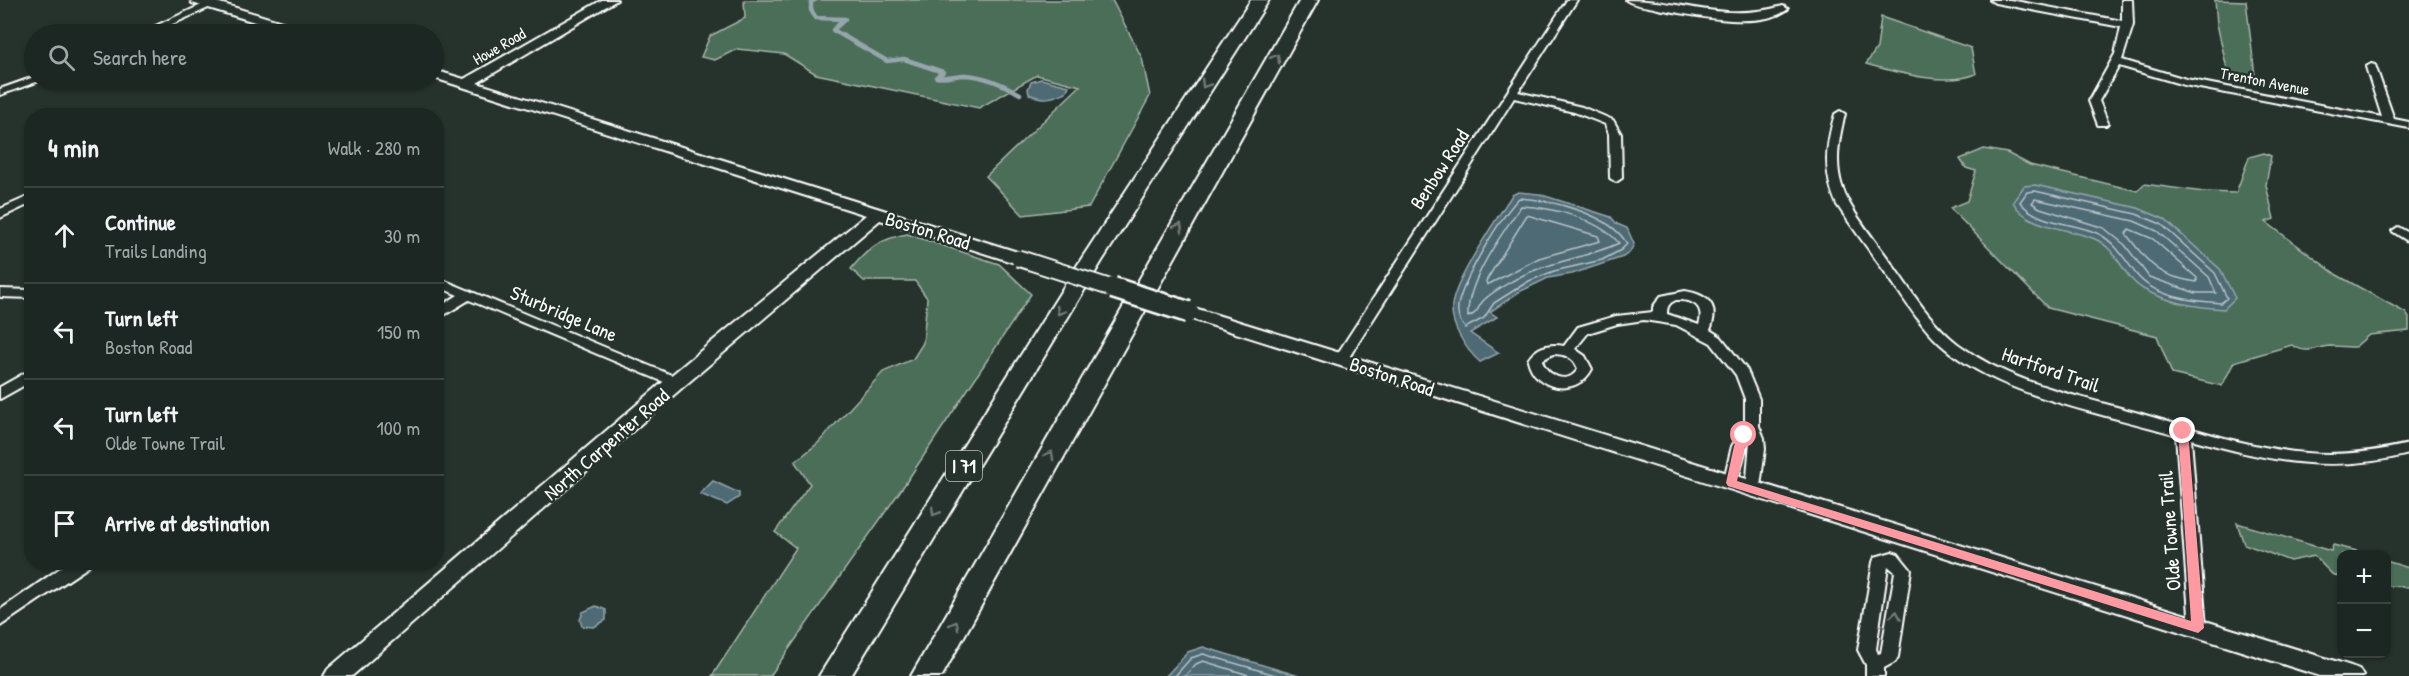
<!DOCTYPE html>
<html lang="en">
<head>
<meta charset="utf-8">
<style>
  :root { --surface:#1c2622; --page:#29322f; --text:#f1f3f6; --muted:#a0a5a5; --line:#3a4340 }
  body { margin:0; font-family:"Patrick Hand",sans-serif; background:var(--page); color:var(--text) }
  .controls { position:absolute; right:18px; bottom:18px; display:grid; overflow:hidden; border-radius:12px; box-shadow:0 2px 4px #0004 }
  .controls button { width:54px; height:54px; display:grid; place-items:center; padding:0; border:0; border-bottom:2px solid var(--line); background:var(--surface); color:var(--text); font:30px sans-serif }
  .stop { position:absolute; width:18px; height:18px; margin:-14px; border:4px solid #ff9aa2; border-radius:50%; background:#fff }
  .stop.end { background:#ff9aa2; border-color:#fff; box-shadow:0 2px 6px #0008 }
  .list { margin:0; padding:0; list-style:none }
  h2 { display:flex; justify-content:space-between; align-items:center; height:78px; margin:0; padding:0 24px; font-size:26px }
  h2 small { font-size:20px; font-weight:400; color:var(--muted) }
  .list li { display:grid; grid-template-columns:39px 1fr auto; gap:18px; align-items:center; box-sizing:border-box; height:96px; padding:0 24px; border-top:2px solid var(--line) }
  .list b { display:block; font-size:22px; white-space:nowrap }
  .list p { margin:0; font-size:20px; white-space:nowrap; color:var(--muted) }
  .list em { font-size:20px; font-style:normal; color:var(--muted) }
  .icon { flex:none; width:33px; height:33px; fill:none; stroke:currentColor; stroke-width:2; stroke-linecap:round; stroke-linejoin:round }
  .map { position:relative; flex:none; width:2409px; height:676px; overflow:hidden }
  .search { position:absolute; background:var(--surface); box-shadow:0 2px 4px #0004; left:24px; top:24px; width:420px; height:66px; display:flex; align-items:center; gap:15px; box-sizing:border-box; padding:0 21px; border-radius:33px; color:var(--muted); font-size:22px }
  .panel { position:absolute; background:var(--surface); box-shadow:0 2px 4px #0004; left:24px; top:108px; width:420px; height:462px; border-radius:24px }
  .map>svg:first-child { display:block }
  .green { fill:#4c6e58; stroke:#a6b6ac; stroke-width:1.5 }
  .water { fill:#4e6a74; stroke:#95a6ac; stroke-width:1.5 }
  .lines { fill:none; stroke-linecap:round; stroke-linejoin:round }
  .shore { stroke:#b8c3c7; stroke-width:1.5 }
  .stream { stroke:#95a6ac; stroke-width:4.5 }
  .street-casing { stroke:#fff; stroke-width:4 }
  .secondary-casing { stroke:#fff; stroke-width:4 }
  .highway-casing { stroke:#fff; stroke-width:4 }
  .street { fill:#26332d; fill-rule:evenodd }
  .secondary { fill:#26332d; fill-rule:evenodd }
  .highway { fill:#26332d; fill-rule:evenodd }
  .secondary-bridge-far1-casing { stroke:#fff; stroke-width:19; stroke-linecap:butt }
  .secondary-bridge-casing { stroke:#fff; stroke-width:25; stroke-linecap:butt }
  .secondary-bridge-far1 { stroke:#26332d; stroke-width:15 }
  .secondary-bridge { stroke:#26332d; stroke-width:20 }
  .oneway { stroke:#727a76 }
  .route { fill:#ff9aa2 }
  .labels { text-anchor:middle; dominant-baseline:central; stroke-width:5; stroke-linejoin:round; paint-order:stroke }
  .far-street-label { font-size:16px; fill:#fff; stroke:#26332d }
  .shield { fill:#26332d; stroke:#bec2c0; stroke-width:1.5 }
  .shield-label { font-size:18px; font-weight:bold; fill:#fff }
  .street-label { font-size:20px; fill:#fff; stroke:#26332d }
</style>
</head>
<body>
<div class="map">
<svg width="2409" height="676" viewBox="0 0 2409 676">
  <rect width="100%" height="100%" fill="#26332d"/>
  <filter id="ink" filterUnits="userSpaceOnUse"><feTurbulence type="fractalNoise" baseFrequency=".0167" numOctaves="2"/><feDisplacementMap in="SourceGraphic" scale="12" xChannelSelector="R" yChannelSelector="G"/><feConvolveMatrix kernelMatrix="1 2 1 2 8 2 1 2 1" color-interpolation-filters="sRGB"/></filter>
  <g filter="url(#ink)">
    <!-- green -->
    <g class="green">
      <polygon points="744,0 1112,0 1142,58 1150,96 1089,207 1023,215 986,176 1080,86 1037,75 979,108 816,74 784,54 737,49 715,60 701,57 710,36 745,18"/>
      <polygon points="2215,0 2246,1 2256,84 2229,78 2217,24"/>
      <path d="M1881 17 1971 48 1976 74C1947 87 1895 72 1866 64L1877 48Z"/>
      <path d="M1984 149 2007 153 2030 165 2137 191 2144 184 2204 192 2236 193 2249 157 2264 153 2271 156 2266 185 2274 219 2266 222 2337 275 2406 313 2409 318V331L2369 335 2355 347C2347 347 2338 346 2330 346 2315 347 2307 355 2292 345L2234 362 2222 386 2172 374 2157 336 2048 308 1950 208 1967 201 1976 171 1966 168 1960 159Z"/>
      <path d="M907 234 999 264 1031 294 905 484 770 676H712L796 548 775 532 810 484 795 462 818 443 883 372 913 359 923 343 927 298 915 281H864L851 269C868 248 880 239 907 234Z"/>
      <polygon points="2237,523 2331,551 2333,545 2369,554 2342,554 2341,577 2332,574 2314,556 2290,561 2244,544"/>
      <polygon points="2386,561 2409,568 2409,587 2387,586"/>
    </g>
    <!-- water -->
    <g class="water">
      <path d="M1041 79 1069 86 1066 92C1053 98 1043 101 1029 94L1028 89 1031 82Z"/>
      <path d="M2035 185 2138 208 2164 219 2220 269 2235 298 2224 309C2196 307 2168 303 2143 289 2123 278 2118 249 2095 239 2070 228 2026 228 2013 202L2024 186Z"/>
      <path d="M1518 192 1539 194 1611 217 1617 224 1627 228 1634 244 1630 252 1623 257 1572 274 1548 278 1519 292 1490 312 1497 317 1470 333 1499 353 1480 362C1466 350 1450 325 1452 305 1456 278 1496 220 1512 195Z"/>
      <polygon points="713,481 739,493 739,497 727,505 700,494"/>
      <polygon points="596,606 606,610 606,620 594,627 582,626 580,620 583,612"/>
      <polygon points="1203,647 1299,676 1166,676 1188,652"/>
    </g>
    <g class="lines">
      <!-- shore -->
      <g class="shore">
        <path d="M2035 191 2136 214 2161 224 2215 273 2227 298 2221 303C2193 301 2155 298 2136 274 2125 260 2116 243 2099 234 2075 222 2038 225 2020 202L2027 192Z"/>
        <path d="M1519 198C1551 200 1611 214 1627 244L1621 250 1602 260 1554 271 1529 281 1494 303 1484 318 1465 328C1460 322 1457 314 1458 306 1463 279 1500 218 1519 198Z"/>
        <polygon points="2035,199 2134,221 2157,231 2209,277 2216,293 2196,293 2149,277 2125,245 2104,228 2040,208 2032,203"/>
        <path d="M1521 206C1552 207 1598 219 1619 243 1585 259 1547 261 1514 280 1505 285 1490 293 1483 301 1476 309 1480 312 1468 317 1466 282 1502 234 1521 206Z"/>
        <polygon points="1527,215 1598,236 1600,241 1539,258 1487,285 1486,281"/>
        <path d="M2129 229 2153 239 2197 278V282C2156 276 2151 265 2126 234Z"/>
        <polyline points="1175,676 1191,658 1203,654 1279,676"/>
        <polyline points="1185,676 1196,664 1203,661 1252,676"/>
      </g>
      <!-- stream -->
      <path class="stream" d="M815 0 811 1V10L816 18 845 19 833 30 887 61 904 59 943 72 936 77C946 79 955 75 965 75 985 76 1003 84 1020 94"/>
      <!-- street casing -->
      <g class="street-casing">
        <g id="street">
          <polygon points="1567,0 1577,0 1518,92 1582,107 1613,120 1621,134 1622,178 1616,182 1610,178 1609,134 1605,124 1574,112 1514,98 1346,362 1336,362 1334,359 1336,356"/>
          <path d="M1626 0C1685 0 1721 23 1783 6L1788 9C1760 31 1690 15 1658 9 1648 6 1634 6 1626 0Z"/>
          <polygon points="1990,0 2010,0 2122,21 2122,0 2132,0 2133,25 2122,60 2186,79 2382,117 2366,67 2371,64 2375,65 2394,119 2409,122 2409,128 2184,85 2119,66 2099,101 2108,123 2106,125 2098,125 2089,101 2115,54 2121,27 1995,3"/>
          <polygon points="210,1 213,2 213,6 150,34 138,34"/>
          <polygon points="34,77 34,80 42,80 0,95 0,89"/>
          <path d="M1840 111 1845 114C1827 183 1845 200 1884 253 1907 284 1928 321 1958 344 2010 383 2074 395 2135 412 2191 428 2247 448 2306 453 2342 456 2374 452 2409 444V454C2331 474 2267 461 2191 439L2206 628 2204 633 2198 635 2192 633 2190 628 2176 435C2103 413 1997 396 1940 344 1920 325 1905 301 1890 279 1872 254 1854 230 1837 205 1823 173 1825 147 1835 114Z"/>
          <polygon points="32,195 32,203 0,218 0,209"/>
          <polygon points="2398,227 2409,233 2409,242 2392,231"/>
          <polygon points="436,277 681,379 683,382 676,387 671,385 469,300 436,320 436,309 458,295 436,286"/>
          <polygon points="0,289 32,290 32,298 0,297"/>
          <path d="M1685 291C1709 295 1720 306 1710 330L1721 337 1747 370 1759 399V426L1764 438 1765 449 1759 494H1749L1746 490 1750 441 1746 447 1736 487H1726L1723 483 1732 446 1745 426V399L1736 375 1711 343 1676 325 1644 320 1617 324 1588 333 1575 349 1585 356 1592 369C1577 398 1535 391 1528 360 1536 347 1549 343 1564 346L1578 327 1616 316 1653 312V307L1661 296ZM1676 300C1694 299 1705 307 1699 325L1667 314C1667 306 1669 303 1676 300ZM1553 354C1564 354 1574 357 1578 369 1568 386 1546 376 1542 360Z"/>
          <polygon points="32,369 32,381 0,399 0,387"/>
          <path d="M1892 552 1898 554 1911 570 1898 657 1895 662 1884 668V676H1866V665L1858 650 1873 562 1875 557ZM1888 566 1895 572 1881 653 1878 654 1876 649Z"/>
          <polygon points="69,562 90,562 88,567 0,626 0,610"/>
        </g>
      </g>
      <!-- secondary casing -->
      <g class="secondary-casing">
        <g id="secondary">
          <polygon points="191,0 210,0 311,31 313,34 294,34 192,3"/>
          <polygon points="602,0 617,0 477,83 1024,254 1026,258 1024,262 1012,262 880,220 683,387 352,676 324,676 328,669 669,377 866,215 434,78 434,70 464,79"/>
          <polygon points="1188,306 2351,666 2359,669 2363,676 2320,676 1182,316 1179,312 1182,308"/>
        </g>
      </g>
      <!-- highway casing -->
      <g class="highway-casing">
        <g id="highway">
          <polygon points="1251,0 1269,0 1102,261 851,676 819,676 1080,261"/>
          <polygon points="1300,0 1318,0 942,676 911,676"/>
        </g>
      </g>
      <!-- street -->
      <use href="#street" class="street"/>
      <!-- secondary -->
      <use href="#secondary" class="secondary"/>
      <!-- highway -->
      <use href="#highway" class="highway"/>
      <!-- secondary-bridge-far1 casing -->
      <g class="secondary-bridge-far1-casing">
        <polyline id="secondary-bridge-far1" points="1018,258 1118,290"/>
      </g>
      <!-- secondary-bridge casing -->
      <g class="secondary-bridge-casing">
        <polyline id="secondary-bridge" points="1113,288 1188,312"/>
      </g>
      <!-- secondary-bridge-far1 -->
      <use href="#secondary-bridge-far1" class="secondary-bridge-far1"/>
      <!-- secondary-bridge -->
      <use href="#secondary-bridge" class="secondary-bridge"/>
    </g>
    <!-- one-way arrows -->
    <defs><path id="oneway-chevron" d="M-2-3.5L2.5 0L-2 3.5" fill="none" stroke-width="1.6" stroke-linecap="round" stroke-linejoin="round" transform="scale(1.5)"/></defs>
    <g class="oneway">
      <use href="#oneway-chevron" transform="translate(1276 58) rotate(-60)"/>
      <use href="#oneway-chevron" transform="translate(1205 84) rotate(123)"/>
      <use href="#oneway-chevron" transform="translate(1179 227) rotate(-60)"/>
      <use href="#oneway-chevron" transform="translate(1060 311) rotate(122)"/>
      <use href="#oneway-chevron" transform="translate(1050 455) rotate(-61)"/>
      <use href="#oneway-chevron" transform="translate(935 512) rotate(122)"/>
      <use href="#oneway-chevron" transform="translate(1896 615) rotate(-80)"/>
      <use href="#oneway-chevron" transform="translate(955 625) rotate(-61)"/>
    </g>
  </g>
  <!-- route -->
  <polygon class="route" points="2183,427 2188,431 2204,628 2198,633 1728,486 1726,483 1734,446 1741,432 1744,431 1750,435 1745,446 1737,481 2191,621 2178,431"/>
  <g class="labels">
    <!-- far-street labels -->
    <g class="far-street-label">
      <text transform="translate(499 46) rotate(-30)">Howe Road</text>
      <text transform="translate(2265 81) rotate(11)">Trenton Avenue</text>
    </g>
    <!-- shield labels -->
    <rect class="shield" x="946" y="451" width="36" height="30" rx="4.5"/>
    <g class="shield-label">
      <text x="964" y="466">I 71</text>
    </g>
    <!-- street labels -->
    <g class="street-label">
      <text transform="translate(1439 169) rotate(-57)">Benbow Road</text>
      <text transform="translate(928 230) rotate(17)">Boston Road</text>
      <text transform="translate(564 313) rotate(23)">Sturbridge Lane</text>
      <text transform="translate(2051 369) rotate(19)">Hartford Trail</text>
      <text transform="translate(1392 376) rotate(18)">Boston Road</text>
      <text transform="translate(606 444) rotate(-41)">North Carpenter Road</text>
      <text transform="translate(2169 531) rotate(-94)">Olde Towne Trail</text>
    </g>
  </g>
</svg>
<div class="controls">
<button>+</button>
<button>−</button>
</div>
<div class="stop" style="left:1744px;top:435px"></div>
<div class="stop end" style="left:2183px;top:431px"></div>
<div class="search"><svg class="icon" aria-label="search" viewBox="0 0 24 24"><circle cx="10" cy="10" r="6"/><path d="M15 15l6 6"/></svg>Search here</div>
<section class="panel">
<h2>4 min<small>Walk · 280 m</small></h2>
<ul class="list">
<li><svg class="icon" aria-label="ahead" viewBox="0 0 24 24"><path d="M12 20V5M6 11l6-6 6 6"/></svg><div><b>Continue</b><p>Trails Landing</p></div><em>30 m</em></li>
<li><svg class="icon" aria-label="left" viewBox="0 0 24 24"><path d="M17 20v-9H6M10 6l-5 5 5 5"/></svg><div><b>Turn left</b><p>Boston Road</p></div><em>150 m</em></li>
<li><svg class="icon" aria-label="left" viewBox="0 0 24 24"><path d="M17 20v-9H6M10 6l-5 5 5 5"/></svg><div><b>Turn left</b><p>Olde Towne Trail</p></div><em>100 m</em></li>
<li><svg class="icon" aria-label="arrive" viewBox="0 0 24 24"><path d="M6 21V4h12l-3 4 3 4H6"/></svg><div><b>Arrive at destination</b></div></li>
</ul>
</section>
</div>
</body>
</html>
